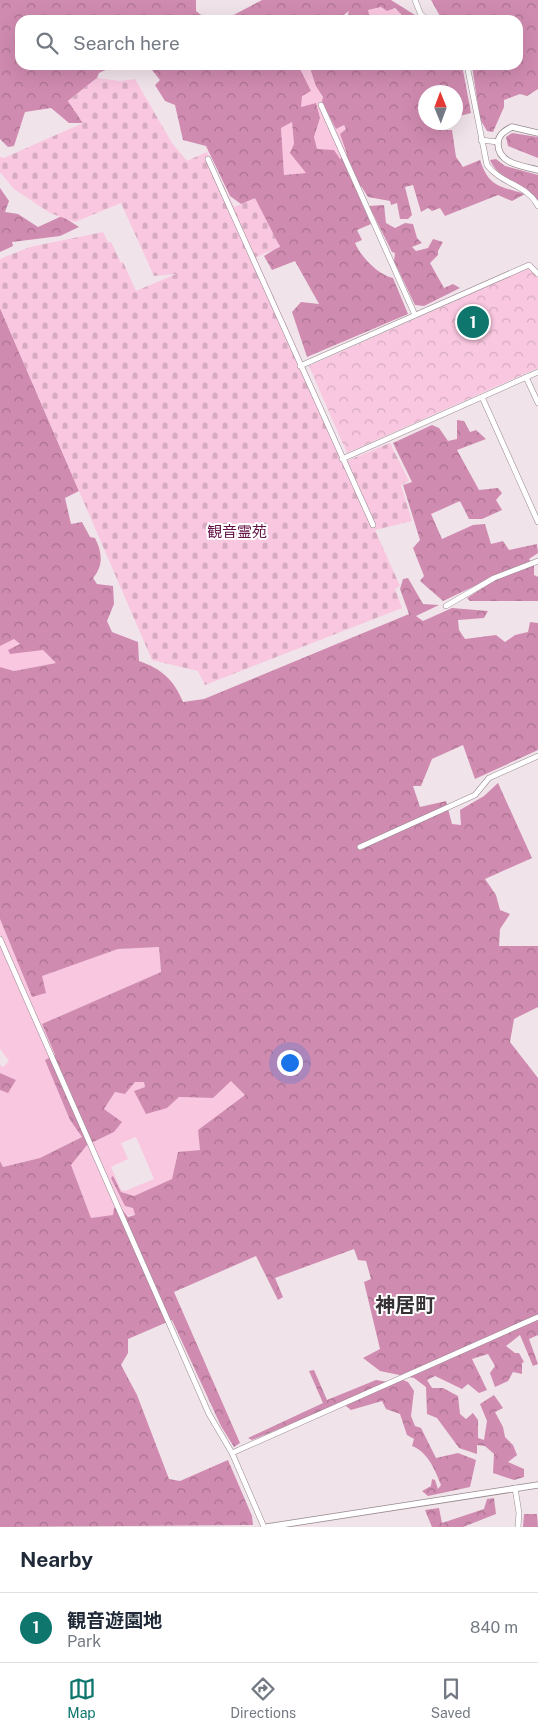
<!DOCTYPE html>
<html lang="en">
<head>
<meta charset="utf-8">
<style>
  :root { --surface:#fff; --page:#f2f2f3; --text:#1f2937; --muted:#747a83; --line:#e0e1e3; --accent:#0f766e }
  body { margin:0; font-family:"Public Sans","Noto Sans JP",sans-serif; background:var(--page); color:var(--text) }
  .compass { position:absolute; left:418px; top:85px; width:45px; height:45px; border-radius:50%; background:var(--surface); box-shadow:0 5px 20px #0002; rotate:359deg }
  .you { position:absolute; left:289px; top:1062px; width:18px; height:18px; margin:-12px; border:4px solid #fff; border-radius:50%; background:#1a73e8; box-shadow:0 0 0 8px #1a73e833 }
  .badge { display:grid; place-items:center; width:32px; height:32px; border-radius:50%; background:var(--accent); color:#fff; font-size:16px; font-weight:700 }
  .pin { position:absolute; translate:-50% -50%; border:2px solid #fff; box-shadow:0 1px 5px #0006 }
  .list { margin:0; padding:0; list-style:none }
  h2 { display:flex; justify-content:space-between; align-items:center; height:65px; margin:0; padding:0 20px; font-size:21px }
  h2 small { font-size:16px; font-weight:400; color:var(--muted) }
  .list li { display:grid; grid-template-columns:32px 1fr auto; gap:15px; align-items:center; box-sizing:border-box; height:70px; padding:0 20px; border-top:1px solid var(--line) }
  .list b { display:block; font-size:19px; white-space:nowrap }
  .list p { margin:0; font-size:16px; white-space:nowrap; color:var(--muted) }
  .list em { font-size:16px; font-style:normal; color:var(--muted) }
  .icon { flex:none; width:28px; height:28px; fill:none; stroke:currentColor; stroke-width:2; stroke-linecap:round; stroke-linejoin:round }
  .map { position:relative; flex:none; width:538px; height:1527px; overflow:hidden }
  .search { position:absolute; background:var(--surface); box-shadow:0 5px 20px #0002; left:15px; right:15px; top:15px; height:55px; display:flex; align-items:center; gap:12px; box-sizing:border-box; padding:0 18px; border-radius:15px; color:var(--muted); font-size:19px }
  .sheet { height:135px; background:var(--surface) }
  nav { display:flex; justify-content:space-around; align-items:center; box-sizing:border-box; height:70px; border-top:1px solid var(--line); background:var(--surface); font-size:14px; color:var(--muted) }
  nav a { display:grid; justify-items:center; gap:2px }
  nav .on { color:var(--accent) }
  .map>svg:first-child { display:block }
  .grass { fill:#f9c7e0; fill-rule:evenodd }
  .forest { fill:url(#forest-crowns); fill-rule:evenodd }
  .cemetery { fill:url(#cemetery-stones) }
  .park { fill:url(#park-crowns) }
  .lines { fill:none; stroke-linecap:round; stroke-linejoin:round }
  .minor-casing { stroke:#96898f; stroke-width:6 }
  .tertiary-casing { stroke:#96898f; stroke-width:7 }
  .minor { stroke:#fff; stroke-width:5 }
  .tertiary { stroke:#fff; stroke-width:5.5 }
  .labels { text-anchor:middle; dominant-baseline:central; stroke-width:4; stroke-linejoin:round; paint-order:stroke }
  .park-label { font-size:15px; fill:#641347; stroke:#fff }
  .district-label { font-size:20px; font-weight:bold; fill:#363134; stroke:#fff }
</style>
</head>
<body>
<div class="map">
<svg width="538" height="1527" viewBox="0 0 538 1527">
  <defs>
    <pattern id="forest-crowns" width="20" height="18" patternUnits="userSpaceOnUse" patternTransform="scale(1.25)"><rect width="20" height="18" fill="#d08bb0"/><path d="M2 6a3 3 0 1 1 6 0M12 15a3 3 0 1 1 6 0" fill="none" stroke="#aa7290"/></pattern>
    <pattern id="cemetery-stones" width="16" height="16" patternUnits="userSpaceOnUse" patternTransform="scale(1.25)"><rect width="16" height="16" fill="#f9c7e0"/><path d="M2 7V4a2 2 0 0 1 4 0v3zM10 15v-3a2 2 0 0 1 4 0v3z" fill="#d6abc1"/></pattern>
    <pattern id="park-crowns" width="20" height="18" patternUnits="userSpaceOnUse" patternTransform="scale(1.25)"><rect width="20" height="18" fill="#f9c7e0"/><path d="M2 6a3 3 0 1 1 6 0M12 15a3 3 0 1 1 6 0" fill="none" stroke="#d6abc1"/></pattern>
  </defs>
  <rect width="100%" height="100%" fill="#f1e3ea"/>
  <!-- grass -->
  <g class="grass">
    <path d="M381 7C392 8 400 8 403 20H366L370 19 368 10Z"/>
    <polygon points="301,65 309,65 336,129 344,125 346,129 340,134 347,155 340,159 317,150 314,138 320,118 301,107 299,66"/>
    <polygon points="292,122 294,144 307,173 284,175 281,128"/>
    <polygon points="14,639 20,644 10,653 43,650 56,663 14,671 0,667 0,646"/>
    <polygon points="0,919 32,997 41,976 118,949 159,947 161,972 42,1024 55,1056 46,1060 70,1120 82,1137 40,1158 3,1167 0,1161 0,1090 8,1092 16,1080 0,1073 0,1065 3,1067 9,1061 0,1049"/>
    <path d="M231 1081 245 1095 198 1130 200 1150 178 1152 172 1179 134 1196 121 1192 113 1177 125 1206 133 1208 135 1215 91 1218 71 1165 87 1145 114 1132 121 1122 104 1109 115 1092 125 1094 135 1082H144L145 1087 134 1091 167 1108 179 1097 213 1098ZM136 1137 154 1179 125 1191 121 1190 111 1167 128 1159 121 1143Z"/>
  </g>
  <!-- forest -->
  <g class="forest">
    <polygon points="0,0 196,0 196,11 208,20 20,20 20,65 116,65 99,73 97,78 68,101 83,123 69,123 51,108 25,112 14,146 8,147 0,139"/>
    <polygon points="262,0 391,0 423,20 403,20 401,14 395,8 387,11 381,7 368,10 370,19 366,20 346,20 349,11 337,20 224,20"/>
    <polygon points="431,0 538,0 538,89 527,96 520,94 504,100 504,107 493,132 487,131 480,119 472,66 518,65 518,20 447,20 440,16"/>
    <path d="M148 65H301L299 67 311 91 302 96 301 107 316 103 320 118 314 137 317 149 334 150 340 159 347 154 340 134 346 129 344 125 336 129 322 102 323 97 316 86 309 65H366L368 68 376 65H462L471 113 456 117V92H426V122L438 123 441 130H452L456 157 463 167 480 160C489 187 499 186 525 194L512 201 498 195 445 216 440 208 432 211 428 208 421 212 413 185 405 187 412 215 408 219H400L397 203 391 205 390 201 368 197 361 186 355 187 371 224 357 230 362 240 355 243C361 257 378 275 393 278L408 314 307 357 292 312 301 302 319 304 295 261 272 270 264 256 280 246 241 204 230 196 206 146 183 140 175 105 165 101 155 85 160 80ZM292 122 294 144 290 153 306 173 284 175 281 128Z"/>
    <polygon points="512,133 538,137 538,158 508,146 506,137"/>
    <path d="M496 159 505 166 538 175V202C527 181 499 182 490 160Z"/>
    <polygon points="0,188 9,201 5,212 18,214 38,227 62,216 79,227 60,236 12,242 13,246 0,252"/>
    <polygon points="384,205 386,223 395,228 405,223 413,224 417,238 422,243 412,247 416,251 428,248 433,239 443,242 438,251 438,255 430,263 444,288 453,284 460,288 424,306 415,305 394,261 395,253 392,252 369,206"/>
    <path d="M0 308 79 491 65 498 71 524 82 522 90 537 95 538C102 552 104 565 93 578L97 584 113 586 114 604 107 621 112 632 138 642 139 661C162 669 174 680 183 702L204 699 409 614 400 589 403 579 408 578 423 604 439 605 416 616 423 621 452 608 488 611 484 618 458 620 459 630 465 639 496 635 505 642 515 635 528 632 530 622 538 623V750L475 779 463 745 432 759 421 786H413L420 807 446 801 452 824 461 825 460 810 484 796 498 783 532 858 485 879 496 895 500 910 510 914 500 929 499 946H538V1007L514 1019 510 1042 538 1078V1335L529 1339 538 1364 533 1366 520 1335 506 1346 515 1353H519L524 1362 522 1363V1374L513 1372 508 1381 495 1387 490 1373 495 1366 488 1354 472 1359 487 1390 479 1393 468 1384 462 1389 435 1376 427 1380 432 1388H443L458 1396 460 1414 466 1419 473 1413 478 1420V1438L484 1440 487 1421 480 1404 494 1395 503 1408 495 1412 503 1427 505 1437 513 1445 517 1455 508 1462 524 1469V1477L514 1480 493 1473 494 1454 485 1446 477 1445V1454L459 1448 437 1418 427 1414 426 1387 414 1378 380 1371 363 1358 380 1349 364 1282 371 1279 366 1261 358 1260 354 1249 275 1278 283 1297 278 1300 256 1256 174 1292 240 1443 234 1447 221 1426 172 1320 128 1339V1353L121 1365 137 1395 169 1479 180 1481 228 1460 252 1516 253 1525 0 1527V1161L3 1167 40 1158 82 1137 70 1120 45 1060 55 1055 42 1024 161 972 159 947 118 949 42 976 46 993 32 997 0 919V667L14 671 56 663 43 650 10 654 8 650 20 644 14 639 0 646ZM231 1081 245 1095 198 1130 200 1150 178 1152 172 1179 134 1196 121 1192 113 1176 111 1178 125 1206 133 1208 135 1215 128 1217 119 1206 114 1208 113 1215 91 1218 71 1165 87 1145 114 1132 122 1122 104 1109 115 1092 125 1094 135 1082H144L145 1087 134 1091 146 1114 167 1108 179 1097 213 1098Z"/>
    <polygon points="457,420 464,421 470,432 476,430 486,439 457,450 479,490 498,488 502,493 496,500 502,510 482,519 469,519 460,501 431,514 442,539 473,525 485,524 491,544 503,541 509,550 537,544 538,553 529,559 534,566 534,575 538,577 538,601 470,601 467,598 492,582 479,584 443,601 420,581 424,576 413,548 420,540 403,485 412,482 393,443 432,425 439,428 448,441 457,439"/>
    <polygon points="0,1073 16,1080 8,1093 0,1090"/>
    <path d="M314 1370 327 1400 376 1380 388 1382 398 1378 408 1382 414 1391 411 1416 415 1426 421 1428 436 1458 458 1453 476 1460 470 1487 428 1496 422 1491 431 1486 432 1479 435 1480 438 1489 441 1485C435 1470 428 1452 412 1446L414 1439 407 1435 400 1414 386 1409 382 1401 351 1410 342 1403 252 1440 248 1438 323 1403 309 1371Z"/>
    <polygon points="494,1498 496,1514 463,1527 432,1527 425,1510 439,1508 442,1523 484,1509 487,1499"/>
    <polygon points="524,1514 537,1514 538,1527 523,1527"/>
  </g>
  <!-- cemetery -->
  <polygon class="cemetery" points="97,78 120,81 135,79 172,143 187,161 207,152 234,207 255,198 280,247 256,257 347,461 390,443 409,481 401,485 412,521 375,530 400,586 395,589 402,608 205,685 198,671 152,660 0,308 0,259 30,247 103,232 108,242 111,242 121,263 123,262 136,291 176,274 154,276 121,203 75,222 50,213 14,189 0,172 0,157 4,158 83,123 68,101"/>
  <!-- park -->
  <polygon class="park" points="529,268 538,277 538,368 347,453 309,366"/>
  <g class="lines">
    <!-- minor casing -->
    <g class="minor-casing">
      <g id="minor">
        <polyline points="415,0 421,15 430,20"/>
        <path d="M467 65 487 165C501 184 528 185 538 206"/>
        <polyline points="321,105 415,315"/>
        <polyline points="481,140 498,142"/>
        <polyline points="208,159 373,525"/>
        <polyline points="300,366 529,265 538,274"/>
        <polyline points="526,377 538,403"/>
        <polyline points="482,397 538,522"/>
        <polyline points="342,459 538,372"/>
        <polyline points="446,606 494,578 538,561"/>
        <polyline points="360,847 475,795 489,778 538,756"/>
        <polyline points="0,939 209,1414 232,1453 264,1527"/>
        <polyline points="232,1453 538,1317"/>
        <polyline points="515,1488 519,1513 518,1527"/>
      </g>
    </g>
    <!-- tertiary casing -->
    <g class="tertiary-casing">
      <g id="tertiary">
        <path d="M538 133 512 127C504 131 498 135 498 144 498 164 523 166 538 170"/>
        <polyline points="267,1527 538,1485"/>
      </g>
    </g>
    <!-- minor -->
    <use href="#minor" class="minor"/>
    <!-- tertiary -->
    <use href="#tertiary" class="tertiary"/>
  </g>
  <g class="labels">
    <!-- park labels -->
    <g class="park-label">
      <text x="237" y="531">観音霊苑</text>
    </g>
    <!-- district labels -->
    <g class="district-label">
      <text x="405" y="1305">神居町</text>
    </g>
  </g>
</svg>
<svg class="compass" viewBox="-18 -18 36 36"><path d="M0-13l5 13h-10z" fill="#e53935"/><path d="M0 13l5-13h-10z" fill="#747a83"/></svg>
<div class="you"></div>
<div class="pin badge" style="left:473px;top:322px">1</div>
<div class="search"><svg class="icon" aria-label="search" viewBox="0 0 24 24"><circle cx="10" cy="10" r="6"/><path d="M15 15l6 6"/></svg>Search here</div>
</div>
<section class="sheet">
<h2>Nearby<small></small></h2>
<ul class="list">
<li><span class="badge">1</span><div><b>観音遊園地</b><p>Park</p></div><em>840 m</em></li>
</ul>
</section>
<nav>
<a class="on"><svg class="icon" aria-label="map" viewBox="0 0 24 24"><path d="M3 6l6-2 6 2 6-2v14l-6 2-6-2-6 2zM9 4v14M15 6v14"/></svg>Map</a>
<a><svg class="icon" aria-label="directions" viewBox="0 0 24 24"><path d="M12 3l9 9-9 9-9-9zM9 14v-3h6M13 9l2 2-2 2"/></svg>Directions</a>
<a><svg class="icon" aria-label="saved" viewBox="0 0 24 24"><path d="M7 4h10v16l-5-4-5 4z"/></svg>Saved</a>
</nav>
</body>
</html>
